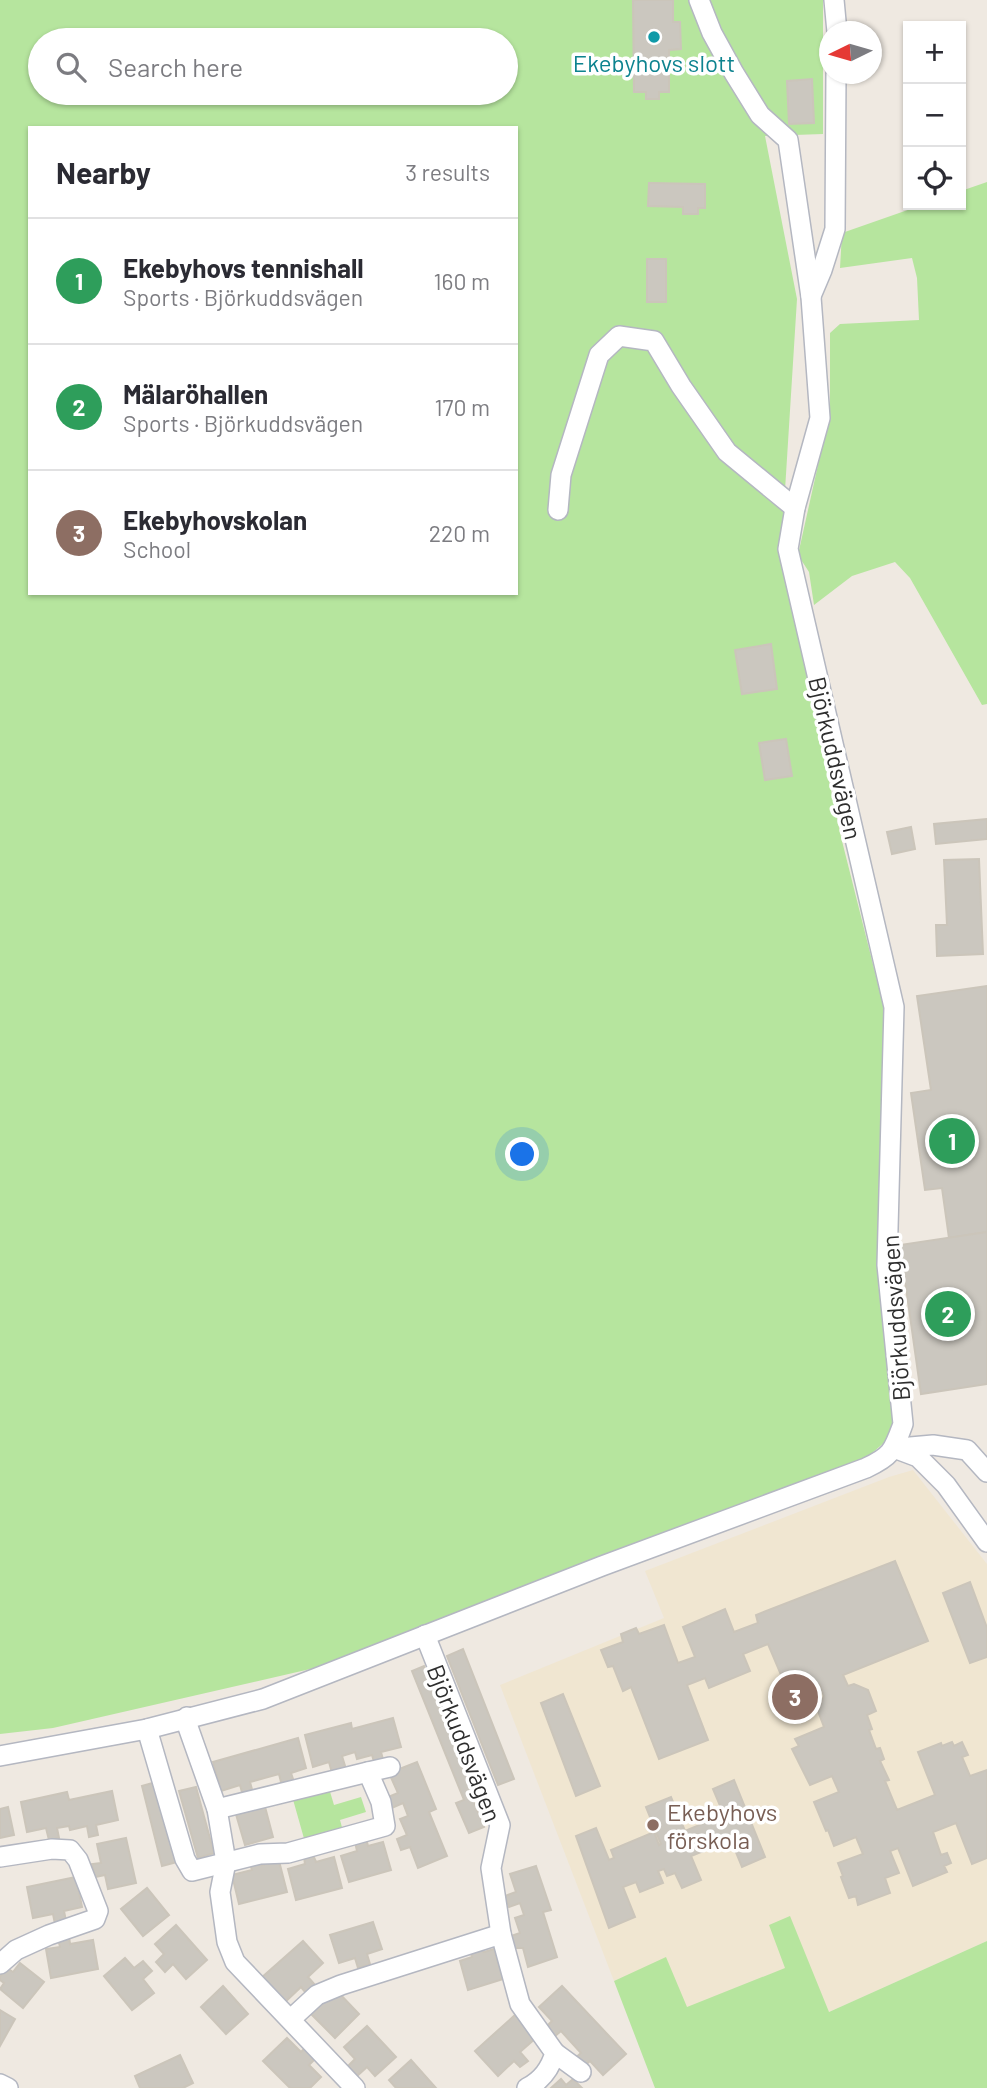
<!DOCTYPE html>
<html lang="en">
<head>
<meta charset="utf-8">
<style>
  :root { --surface:#fff; --page:#f2f2f3; --text:#2b2b33; --muted:#7c7c81; --line:#e1e1e2; --accent:#db2777 }
  body { margin:0; font-family:Barlow,sans-serif; background:var(--page); color:var(--text) }
  .controls { position:absolute; right:21px; top:21px; display:grid; overflow:hidden; border-radius:0px; box-shadow:0 2px 5px #0004 }
  .controls button { width:63px; height:63px; display:grid; place-items:center; padding:0; border:0; border-bottom:2px solid var(--line); background:var(--surface); color:var(--text); font:35px sans-serif }
  .compass { position:absolute; left:819px; top:21px; width:63px; height:63px; border-radius:50%; background:var(--surface); box-shadow:0 2px 5px #0004; rotate:265deg }
  .you { position:absolute; left:523px; top:1155px; width:24px; height:24px; margin:-18px; border:5px solid #fff; border-radius:50%; background:#1a73e8; box-shadow:0 0 0 10px #1a73e833 }
  .badge { display:grid; place-items:center; width:46px; height:46px; border-radius:50%; background:var(--accent); color:#fff; font-size:23px; font-weight:700 }
  .pin { position:absolute; translate:-50% -50%; border:4px solid #fff; box-shadow:0 2px 7px #0006 }
  .list { margin:0; padding:0; list-style:none }
  h2 { display:flex; justify-content:space-between; align-items:center; height:91px; margin:0; padding:0 28px; font-size:30px }
  h2 small { font-size:23px; font-weight:400; color:var(--muted) }
  .list li { display:grid; grid-template-columns:46px 1fr auto; gap:21px; align-items:center; box-sizing:border-box; height:126px; padding:0 28px; border-top:2px solid var(--line) }
  .list b { display:block; font-size:26px; white-space:nowrap }
  .list p { margin:0; font-size:23px; white-space:nowrap; color:var(--muted) }
  .list em { font-size:23px; font-style:normal; color:var(--muted) }
  .icon { flex:none; width:38px; height:38px; fill:none; stroke:currentColor; stroke-width:2; stroke-linecap:round; stroke-linejoin:round }
  .map { position:relative; flex:none; width:987px; height:2088px; overflow:hidden }
  .search { position:absolute; background:var(--surface); box-shadow:0 2px 5px #0004; left:28px; top:28px; width:490px; height:77px; display:flex; align-items:center; gap:18px; box-sizing:border-box; padding:0 24px; border-radius:38px; color:var(--muted); font-size:26px }
  .panel { position:absolute; background:var(--surface); box-shadow:0 2px 5px #0004; left:28px; top:126px; width:490px; height:469px; border-radius:0px }
  .map>svg:first-child { display:block }
  .education { fill:#f0e6d1 }
  .green { fill:#b6e59e; fill-rule:evenodd }
  .building { fill:#cbc7bf; stroke:#cbc5ba; stroke-width:2 }
  .lines { fill:none; stroke-linecap:round; stroke-linejoin:round }
  .minor-casing { stroke:#b4b7c1; stroke-width:22 }
  .minor { stroke:#fff; stroke-width:19 }
  .culture-dot { fill:#0f9aa8; stroke:#fff; stroke-width:2.5 }
  .education-dot { fill:#8d6e63; stroke:#fff; stroke-width:2.5 }
  .labels { text-anchor:middle; dominant-baseline:central; stroke-width:7; stroke-linejoin:round; paint-order:stroke }
  .culture-label { font-size:24px; fill:#0d838f; stroke:#fff }
  .street-label { font-size:24px; fill:#2e2e2e; stroke:#fff }
  .education-label { font-size:24px; fill:#785e54; stroke:#fff; text-anchor:start }
</style>
</head>
<body>
<div class="map">
<svg width="987" height="2088" viewBox="0 0 987 2088">
  <rect width="100%" height="100%" fill="#efe9e1"/>
  <!-- education -->
  <polygon class="education" points="913,1470 987,1564 987,1941 829,2012 786,1968 686,2008 666,1958 614,1981 500,1685 664,1618 645,1571 889,1477"/>
  <!-- green -->
  <g class="green">
    <path d="M0 0H823V134L765 136 797 299 781 554 841 837 885 1012 878 1283 896 1417 886 1441 864 1460 332 1664 53 1728 0 1734ZM40 40H506V93H40ZM30 128H516V593H30Z"/>
    <polygon points="987,182 987,704 982,705 910,578 895,562 852,576 814,605 809,572 798,555 830,411 830,333 840,324 919,320 917,278 912,258 840,268 842,233 922,205 961,205 961,191"/>
    <polygon points="328,1785 334,1805 361,1797 366,1812 340,1820 343,1831 305,1842 292,1796"/>
    <polygon points="790,1916 829,2012 987,1941 987,2088 655,2088 614,1981 666,1957 687,2007 785,1968 769,1925"/>
  </g>
  <!-- building -->
  <g class="building">
    <polygon points="633,0 673,0 673,22 680,22 681,49 669,50 669,92 659,92 659,99 646,99 646,92 634,92"/>
    <polygon points="812,79 814,123 789,124 787,81"/>
    <polygon points="649,183 705,184 705,208 698,208 698,214 683,214 683,207 648,206"/>
    <rect x="647" y="259" width="19" height="43"/>
    <polygon points="771,644 777,689 742,694 735,650"/>
    <polygon points="786,739 792,776 765,780 759,743"/>
    <polygon points="987,819 987,839 936,844 934,824"/>
    <polygon points="911,827 915,849 892,854 887,832"/>
    <polygon points="979,859 983,954 937,956 936,925 947,925 944,860"/>
    <polygon points="987,986 987,1232 949,1238 942,1188 925,1190 911,1093 931,1090 917,996"/>
    <polygon points="987,1232 987,1384 921,1394 900,1245"/>
    <polygon points="895,1561 928,1641 843,1675 848,1686 854,1684 868,1690 876,1711 867,1715 872,1729 869,1730 876,1749 880,1748 884,1759 880,1761 889,1780 885,1781 897,1810 935,1795 918,1752 941,1743 942,1746 952,1742 954,1746 962,1742 968,1755 962,1757 970,1776 987,1770 987,1858 972,1864 956,1823 933,1832 941,1855 947,1853 951,1863 944,1866 947,1872 913,1886 898,1848 890,1851 899,1873 885,1878 890,1893 858,1905 856,1896 849,1898 841,1877 843,1876 838,1863 863,1854 856,1837 834,1846 828,1830 826,1831 814,1802 839,1792 832,1776 810,1785 792,1749 799,1746 795,1739 824,1727 818,1711 824,1696 820,1685 790,1696 768,1644 743,1654 750,1671 709,1688 705,1678 687,1685 708,1740 659,1759 631,1687 623,1691 613,1666 608,1667 601,1650 623,1642 621,1634 636,1628 639,1634 664,1625 678,1663 695,1657 683,1627 725,1609 734,1632 758,1623 756,1615"/>
    <polygon points="970,1582 987,1628 987,1657 970,1663 943,1593"/>
    <polygon points="463,1649 514,1779 498,1785 447,1656"/>
    <polygon points="424,1666 477,1797 473,1799 484,1827 469,1833 456,1803 464,1800 412,1671"/>
    <polygon points="563,1694 600,1786 576,1796 541,1703"/>
    <polygon points="393,1718 401,1747 381,1752 384,1763 375,1765 372,1755 357,1759 355,1752 342,1756 346,1769 332,1773 329,1762 313,1767 305,1735 351,1723 352,1729"/>
    <polygon points="298,1738 306,1768 291,1773 294,1782 282,1786 279,1774 250,1782 253,1793 243,1796 240,1785 221,1791 213,1762"/>
    <polygon points="417,1762 436,1809 429,1812 447,1856 418,1868 410,1847 401,1850 397,1839 407,1835 400,1819 408,1816 403,1803 392,1808 388,1797 398,1793 389,1773"/>
    <polygon points="734,1780 765,1857 742,1867 731,1840 691,1856 701,1880 682,1888 675,1873 667,1876 664,1869 658,1871 663,1883 640,1892 636,1882 623,1887 635,1917 609,1928 576,1836 596,1828 609,1860 614,1858 611,1850 654,1832 659,1845 661,1844 646,1807 671,1797 685,1831 724,1815 713,1789"/>
    <polygon points="156,1782 177,1862 162,1866 142,1786"/>
    <polygon points="196,1787 214,1853 198,1858 179,1791"/>
    <polygon points="112,1791 118,1820 96,1825 98,1835 89,1837 87,1826 70,1830 69,1826 57,1828 59,1838 49,1840 46,1828 27,1832 21,1802 67,1792 69,1800"/>
    <polygon points="264,1803 273,1837 245,1845 235,1811"/>
    <polygon points="8,1807 14,1835 0,1838 0,1809"/>
    <polygon points="126,1838 136,1883 108,1889 105,1875 95,1877 92,1864 101,1863 97,1844"/>
    <polygon points="366,1838 368,1846 383,1842 391,1870 349,1882 341,1856 357,1851 355,1842"/>
    <polygon points="313,1855 316,1862 334,1857 342,1888 296,1900 288,1869 305,1864 304,1857"/>
    <polygon points="260,1858 262,1865 279,1861 287,1892 239,1904 232,1875 252,1870 249,1861"/>
    <polygon points="536,1866 551,1910 543,1912 557,1957 528,1967 523,1948 512,1948 508,1937 520,1933 515,1918 524,1915 520,1903 509,1907 505,1896 516,1892 510,1874"/>
    <polygon points="76,1877 82,1907 64,1911 66,1921 55,1924 53,1914 33,1918 27,1887"/>
    <polygon points="147,1888 169,1915 143,1936 121,1909"/>
    <polygon points="373,1922 382,1949 367,1954 370,1964 358,1968 355,1958 339,1963 330,1935"/>
    <polygon points="176,1925 207,1960 186,1979 173,1964 165,1972 156,1962 164,1954 155,1944"/>
    <polygon points="69,1936 70,1944 93,1940 98,1969 51,1978 46,1949 60,1947 58,1938"/>
    <polygon points="303,1941 323,1963 308,1977 315,1985 306,1993 301,1987 284,2003 261,1978"/>
    <polygon points="481,1946 484,1952 494,1949 503,1979 468,1990 460,1961 472,1957 470,1950"/>
    <polygon points="125,1958 134,1968 143,1961 152,1971 143,1979 154,1993 132,2010 104,1976"/>
    <polygon points="20,1963 44,1982 23,2008 0,1989 4,1983 0,1980 0,1977 7,1968 13,1972"/>
    <polygon points="223,1986 248,2014 226,2034 201,2007"/>
    <polygon points="562,1986 626,2054 603,2075 590,2061 582,2068 574,2059 581,2053 561,2031 554,2037 545,2028 552,2021 539,2007"/>
    <polygon points="336,1990 359,2014 335,2038 311,2014"/>
    <polygon points="0,2010 15,2019 0,2046"/>
    <polygon points="515,2015 536,2038 520,2052 528,2061 520,2067 514,2061 498,2076 475,2051"/>
    <polygon points="367,2026 396,2057 375,2076 367,2067 357,2076 348,2066 355,2059 344,2047"/>
    <polygon points="287,2038 301,2052 306,2047 316,2058 309,2065 321,2077 310,2088 290,2088 263,2061"/>
    <polygon points="180,2055 193,2083 183,2088 140,2088 135,2076"/>
    <polygon points="411,2060 436,2088 396,2088 389,2080"/>
    <polygon points="561,2079 566,2085 573,2079 582,2088 551,2088"/>
  </g>
  <g class="lines">
    <!-- minor casing -->
    <g class="minor-casing">
      <g id="minor">
        <polyline points="834,0 837,32"/>
        <polyline points="811,296 822,270 835,229 836,74"/>
        <polyline points="558,510 561,475 599,355 619,336 654,341 681,386 727,452 795,508"/>
        <polyline points="894,1448 918,1457 946,1485 987,1542"/>
        <polyline points="899,1448 933,1445 967,1450 987,1472"/>
        <path d="M425 1635 500 1825 491 1868 501 1934 520 2004 555 2053C550 2069 542 2080 527 2088"/>
        <polyline points="187,1717 188,1727 217,1809 226,1862 220,1892 227,1942 235,1962 355,2088"/>
        <polyline points="147,1729 185,1859 192,1871 260,1854 288,1853 385,1826 381,1802 368,1772 217,1809"/>
        <path d="M0 1756 147 1729 263 1699 602 1566 866 1468C892 1456 893 1451 903 1424L887 1265 894 1007 788 549 795 508 820 418 811 297 788 140 760 115 734 73 712 33 699 0"/>
        <polyline points="368,1772 390,1767"/>
        <polyline points="0,1857 52,1849 70,1850 78,1860 98,1911 95,1919 49,1935 16,1950 0,1964"/>
        <polyline points="291,2019 317,1995 341,1985 501,1934"/>
        <polyline points="555,2053 581,2072"/>
        <polyline points="0,2084 8,2088"/>
      </g>
    </g>
    <!-- minor -->
    <use href="#minor" class="minor"/>
  </g>
  <!-- markers -->
  <circle class="culture-dot" cx="654" cy="37" r="7"/>
  <circle class="education-dot" cx="653" cy="1825" r="7"/>
  <g class="labels">
    <!-- culture labels -->
    <g class="culture-label">
      <text x="654" y="62">Ekebyhovs slott</text>
    </g>
    <!-- street labels -->
    <g class="street-label">
      <text transform="translate(836 758) rotate(77)">Björkuddsvägen</text>
      <text transform="translate(895 1318) rotate(-94)">Björkuddsvägen</text>
      <text transform="translate(465 1743) rotate(69)">Björkuddsvägen</text>
    </g>
    <!-- education labels -->
    <g class="education-label">
      <text x="667" y="1811">Ekebyhovs<tspan x="667" dy="28">förskola</tspan></text>
    </g>
  </g>
</svg>
<div class="controls">
<button>+</button>
<button>−</button>
<button><svg class="icon" aria-label="locate" viewBox="0 0 24 24"><circle cx="12" cy="12" r="6"/><path d="M12 2v4M12 18v4M2 12h4M18 12h4"/></svg></button>
</div>
<svg class="compass" viewBox="-18 -18 36 36"><path d="M0-13l5 13h-10z" fill="#e53935"/><path d="M0 13l5-13h-10z" fill="#7c7c81"/></svg>
<div class="you"></div>
<div class="pin badge" style="left:952px;top:1141px;background:#2e9e5b">1</div>
<div class="pin badge" style="left:948px;top:1314px;background:#2e9e5b">2</div>
<div class="pin badge" style="left:795px;top:1697px;background:#8d6e63">3</div>
<div class="search"><svg class="icon" aria-label="search" viewBox="0 0 24 24"><circle cx="10" cy="10" r="6"/><path d="M15 15l6 6"/></svg>Search here</div>
<section class="panel">
<h2>Nearby<small>3 results</small></h2>
<ul class="list">
<li><span class="badge" style="background:#2e9e5b">1</span><div><b>Ekebyhovs tennishall</b><p>Sports · Björkuddsvägen</p></div><em>160 m</em></li>
<li><span class="badge" style="background:#2e9e5b">2</span><div><b>Mälaröhallen</b><p>Sports · Björkuddsvägen</p></div><em>170 m</em></li>
<li><span class="badge" style="background:#8d6e63">3</span><div><b>Ekebyhovskolan</b><p>School</p></div><em>220 m</em></li>
</ul>
</section>
</div>
</body>
</html>
